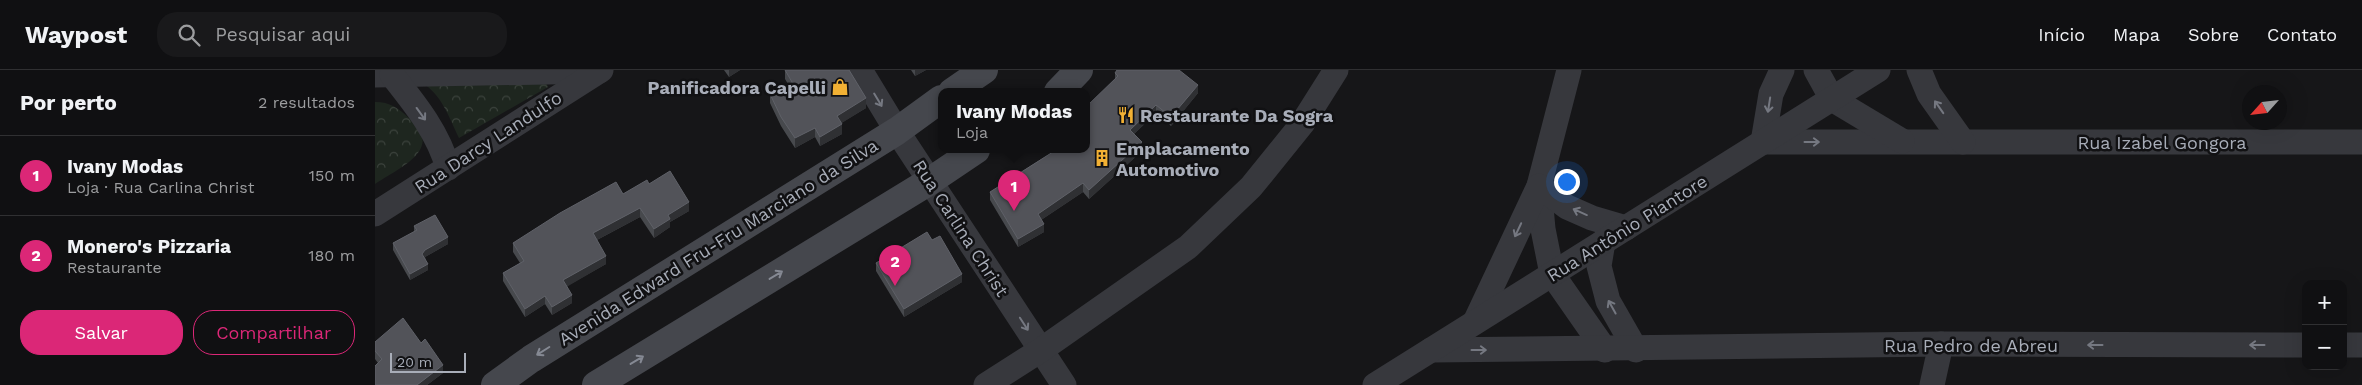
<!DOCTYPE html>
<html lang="pt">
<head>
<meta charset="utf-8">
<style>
  :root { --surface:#101012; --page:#19191b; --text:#f1f3f6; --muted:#9c9d9f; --line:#303032; --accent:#db2777 }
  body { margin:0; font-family:"Work Sans",sans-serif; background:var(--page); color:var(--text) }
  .controls { position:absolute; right:15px; bottom:15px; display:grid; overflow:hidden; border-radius:10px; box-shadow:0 5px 20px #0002 }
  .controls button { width:45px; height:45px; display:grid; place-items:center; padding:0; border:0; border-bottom:1px solid var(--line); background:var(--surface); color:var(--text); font:25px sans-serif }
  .compass { position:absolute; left:1867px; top:15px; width:45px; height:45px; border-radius:50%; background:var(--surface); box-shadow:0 5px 20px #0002; rotate:243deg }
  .scale { position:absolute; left:15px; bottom:12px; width:76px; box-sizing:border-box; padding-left:5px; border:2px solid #a8adb8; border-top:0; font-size:14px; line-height:18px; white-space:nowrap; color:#a8adb8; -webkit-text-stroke:4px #111113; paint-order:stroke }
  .you { position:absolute; left:1191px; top:111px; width:18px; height:18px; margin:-12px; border:4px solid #fff; border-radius:50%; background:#1a73e8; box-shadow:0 0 0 8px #1a73e833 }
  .badge { display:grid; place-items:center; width:32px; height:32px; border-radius:50%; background:var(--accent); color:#fff; font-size:16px; font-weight:700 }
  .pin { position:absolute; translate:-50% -41px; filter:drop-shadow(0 1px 2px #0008) }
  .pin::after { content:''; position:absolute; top:26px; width:18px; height:15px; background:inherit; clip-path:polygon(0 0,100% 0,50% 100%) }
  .popup { position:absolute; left:563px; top:18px; width:152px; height:65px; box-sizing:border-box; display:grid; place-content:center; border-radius:10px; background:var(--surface); filter:drop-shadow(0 1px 4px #0005); font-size:16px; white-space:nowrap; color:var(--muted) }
  .popup b { font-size:19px; color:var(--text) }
  .popup::after { content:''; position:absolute; left:50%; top:100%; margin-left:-10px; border:10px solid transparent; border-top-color:var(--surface) }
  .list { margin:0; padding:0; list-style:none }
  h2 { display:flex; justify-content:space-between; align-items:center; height:65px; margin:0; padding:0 20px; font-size:21px }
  h2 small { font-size:16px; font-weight:400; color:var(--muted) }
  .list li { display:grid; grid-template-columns:32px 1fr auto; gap:15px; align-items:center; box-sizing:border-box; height:80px; padding:0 20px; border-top:1px solid var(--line) }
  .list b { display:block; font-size:19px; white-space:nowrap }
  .list p { margin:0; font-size:16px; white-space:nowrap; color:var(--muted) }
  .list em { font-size:16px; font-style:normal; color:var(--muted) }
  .actions { display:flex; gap:10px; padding:15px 20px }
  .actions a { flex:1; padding:11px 0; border:1px solid var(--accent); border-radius:20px; text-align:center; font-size:18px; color:var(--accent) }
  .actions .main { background:var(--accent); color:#fff }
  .icon { flex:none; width:28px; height:28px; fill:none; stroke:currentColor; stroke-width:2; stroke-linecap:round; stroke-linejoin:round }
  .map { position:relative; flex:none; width:1987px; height:315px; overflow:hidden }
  header { display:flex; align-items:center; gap:30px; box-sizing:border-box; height:70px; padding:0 25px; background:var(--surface); border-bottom:1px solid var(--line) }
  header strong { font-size:24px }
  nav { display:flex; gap:28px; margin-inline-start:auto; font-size:18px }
  .search { width:350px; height:45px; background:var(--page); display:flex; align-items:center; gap:12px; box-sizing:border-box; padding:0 18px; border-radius:20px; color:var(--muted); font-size:19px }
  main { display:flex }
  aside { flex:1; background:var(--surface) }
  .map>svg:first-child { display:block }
  .park { fill:url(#park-crowns) }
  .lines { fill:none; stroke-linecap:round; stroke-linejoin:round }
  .street { stroke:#37383d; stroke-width:25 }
  .secondary { stroke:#45474d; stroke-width:28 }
  .wall { fill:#47494d }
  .shaded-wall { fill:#2f3033 }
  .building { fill:#525359; stroke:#5f6168 }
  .oneway { stroke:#757881 }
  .oneway2 { stroke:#858993 }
  .labels { text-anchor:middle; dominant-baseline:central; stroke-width:5; stroke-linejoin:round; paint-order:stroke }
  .poi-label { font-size:18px; font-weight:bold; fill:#a8adb8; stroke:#111113; text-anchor:start }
  .street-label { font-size:18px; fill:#a8adb8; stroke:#111113 }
</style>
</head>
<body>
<header>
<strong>Waypost</strong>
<div class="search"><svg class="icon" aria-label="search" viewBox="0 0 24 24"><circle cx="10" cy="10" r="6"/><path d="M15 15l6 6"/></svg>Pesquisar aqui</div>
<nav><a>Início</a><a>Mapa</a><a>Sobre</a><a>Contato</a></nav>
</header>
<main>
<aside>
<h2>Por perto<small>2 resultados</small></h2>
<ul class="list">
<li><span class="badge">1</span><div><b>Ivany Modas</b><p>Loja · Rua Carlina Christ</p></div><em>150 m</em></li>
<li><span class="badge">2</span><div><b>Monero's Pizzaria</b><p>Restaurante</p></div><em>180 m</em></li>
</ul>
<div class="actions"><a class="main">Salvar</a><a>Compartilhar</a></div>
</aside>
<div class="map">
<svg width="1987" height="315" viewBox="0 0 1987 315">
  <defs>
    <pattern id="park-crowns" width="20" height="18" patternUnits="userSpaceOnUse" patternTransform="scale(1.25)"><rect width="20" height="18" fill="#1e261f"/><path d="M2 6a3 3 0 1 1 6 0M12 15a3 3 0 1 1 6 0" fill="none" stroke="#3c433d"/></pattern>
  </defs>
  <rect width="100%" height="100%" fill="#161618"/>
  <!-- park -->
  <g class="park">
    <path d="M170 10 173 17 84 68C73 45 67 25 45 11Z"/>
    <path d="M0 32C15 32 23 38 34 48 71 79 24 98 0 114Z"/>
  </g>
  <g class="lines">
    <!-- street -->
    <g class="street">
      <polyline points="485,0 522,61 689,315"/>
      <polyline points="1194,0 1164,116 1168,159 1177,204 1230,280"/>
      <polyline points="1407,0 1396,24 1388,72 1987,72"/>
      <polyline points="1441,0 1457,29 1527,71"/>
      <polyline points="1544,0 1554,24 1588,72"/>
      <polyline points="0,5 224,1"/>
      <path d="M17 5C40 34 63 62 73 98"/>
      <polyline points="0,144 226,0"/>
      <polyline points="1228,172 1224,196 1233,231 1261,280"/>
      <polyline points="1100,252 1164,116 1192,137 1217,148 1251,158"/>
      <polyline points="1968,275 1987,275"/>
      <polyline points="1056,280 1566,274 1931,275"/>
      <polyline points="611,315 666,280 813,177 876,117 927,54 961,0"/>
      <polyline points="1000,315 1503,0"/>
      <polyline points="1557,315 1566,274"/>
    </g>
    <!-- secondary -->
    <g class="secondary">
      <polyline points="577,22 609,0"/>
      <polyline points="683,22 704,0"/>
      <polyline points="120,315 156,289 522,61 566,29"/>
      <polyline points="221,315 555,111 601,80"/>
    </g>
  </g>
  <!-- wall -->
  <g class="wall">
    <polygon points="349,0 365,0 354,7"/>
    <polygon points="410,0 491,38 466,53 467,64 445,76 440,67 420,78 406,56 395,33 395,24 413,14 410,9"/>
    <polygon points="536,0 551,0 540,6"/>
    <polygon points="740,3 823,23 796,56 781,43 759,64 767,81 714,129 708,122 666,150 669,162 643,177 615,130 615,122 679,81 679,80 712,80 740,9"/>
    <polygon points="274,114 314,141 295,152 295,157 279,168 265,147 222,170 231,194 192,216 197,233 177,245 170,234 150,247 128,211 128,203 145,193 138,182 138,173 248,124"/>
    <polygon points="39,156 73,174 50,187 53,200 35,210 18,180 18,173 39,162"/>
    <polygon points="557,170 587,212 529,247 501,201 501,193"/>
    <polygon points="0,272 68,303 52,315 0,315 3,293 0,289"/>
  </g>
  <!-- shaded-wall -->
  <g class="shaded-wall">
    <polygon points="354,0 365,0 354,7"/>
    <polygon points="540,0 551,0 540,6"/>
    <polygon points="823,15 823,23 796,56 796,47"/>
    <polygon points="491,28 491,38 462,56 462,46"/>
    <polygon points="781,35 781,43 755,68 755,60"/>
    <polygon points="467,54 467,64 445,76 445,67"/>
    <polygon points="440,58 440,67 420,78 420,68"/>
    <polygon points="767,72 767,81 714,129 714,120"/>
    <polygon points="708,113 708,122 663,152 663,144"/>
    <polygon points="314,132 314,141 295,152 295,157 279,168 279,159 293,145"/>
    <polygon points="265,138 265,147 218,172 218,163"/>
    <polygon points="669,154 669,162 643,177 643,169"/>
    <polygon points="73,167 73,174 50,187 47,191 47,184 50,180"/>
    <polygon points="231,186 231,194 188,219 188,210"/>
    <polygon points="53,194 53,200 35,210 35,204"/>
    <polygon points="587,204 587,212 529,247 529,239"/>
    <polygon points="197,225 197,233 177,245 177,237"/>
    <polygon points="170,226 170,234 150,247 150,239"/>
    <polygon points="68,295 68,303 52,315 42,315"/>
  </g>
  <!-- building -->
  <g class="building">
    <polygon points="410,0 474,0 491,28 462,46 467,54 445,67 440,58 420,68 406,47 395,24 417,12"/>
    <polygon points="742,0 804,0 823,15 796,47 781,35 755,60 767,72 714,120 708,113 663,144 669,154 643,169 615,122 681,80 712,80 712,36 743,6 740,3"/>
    <polygon points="295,101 314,132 293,145 295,149 279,159 265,138 218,163 231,186 188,210 197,225 177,237 170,226 150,239 128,203 149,191 138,173 185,143 241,112 248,124 272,110 274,114"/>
    <polygon points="60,145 73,167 50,180 47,184 53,194 35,204 18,173 42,160 39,156"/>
    <polygon points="552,162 557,170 565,166 587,204 529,239 501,193"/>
    <polygon points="28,248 46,273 50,269 68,295 42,315 0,315 0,296 7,289 0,281 0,272"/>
  </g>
  <!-- one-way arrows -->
  <defs><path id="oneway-shaft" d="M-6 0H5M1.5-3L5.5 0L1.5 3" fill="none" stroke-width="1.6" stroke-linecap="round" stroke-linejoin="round" transform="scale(1.25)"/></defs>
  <g class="oneway">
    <use href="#oneway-shaft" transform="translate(503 30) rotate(59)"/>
    <use href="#oneway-shaft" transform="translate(1394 35) rotate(99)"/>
    <use href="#oneway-shaft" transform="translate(1564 37) rotate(-125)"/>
    <use href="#oneway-shaft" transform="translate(46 44) rotate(54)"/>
    <use href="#oneway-shaft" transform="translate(1437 72)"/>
    <use href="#oneway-shaft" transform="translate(1205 142) rotate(-156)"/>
    <use href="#oneway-shaft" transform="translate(1143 160) rotate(115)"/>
    <use href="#oneway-shaft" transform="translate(1237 237) rotate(-119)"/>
    <use href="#oneway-shaft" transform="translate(649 254) rotate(57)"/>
    <use href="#oneway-shaft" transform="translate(1720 275) rotate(-180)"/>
    <use href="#oneway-shaft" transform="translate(1882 275) rotate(-180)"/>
    <use href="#oneway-shaft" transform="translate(1104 280)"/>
  </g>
  <g class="oneway2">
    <use href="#oneway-shaft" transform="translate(401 205) rotate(-31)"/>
    <use href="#oneway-shaft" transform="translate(168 281) rotate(148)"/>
    <use href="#oneway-shaft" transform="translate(262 290) rotate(-31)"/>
  </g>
  <!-- icons -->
  <defs>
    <g id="shop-bare" transform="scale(1.35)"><path d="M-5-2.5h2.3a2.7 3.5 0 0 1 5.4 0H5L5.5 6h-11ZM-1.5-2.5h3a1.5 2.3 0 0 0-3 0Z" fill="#f2b134" stroke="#111113" stroke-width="2.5" paint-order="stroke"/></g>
    <g id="restaurant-bare" transform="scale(1.35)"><path d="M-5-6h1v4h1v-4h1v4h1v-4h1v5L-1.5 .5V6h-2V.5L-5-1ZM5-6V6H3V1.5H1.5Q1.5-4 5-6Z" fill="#f2b134" stroke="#111113" stroke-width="2.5" paint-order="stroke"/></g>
    <g id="building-bare" transform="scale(1.35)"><path d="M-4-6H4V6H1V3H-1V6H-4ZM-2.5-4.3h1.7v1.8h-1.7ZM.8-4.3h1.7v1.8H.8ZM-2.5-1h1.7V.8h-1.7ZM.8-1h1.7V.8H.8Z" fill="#f2b134" stroke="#111113" stroke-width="2.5" paint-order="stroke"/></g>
  </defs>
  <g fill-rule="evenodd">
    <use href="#shop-bare" x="465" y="17"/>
    <use href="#restaurant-bare" x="751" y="45"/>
    <use href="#building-bare" x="727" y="88"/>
  </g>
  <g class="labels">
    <!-- poi labels -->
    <g class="poi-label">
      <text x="451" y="17" text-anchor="end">Panificadora Capelli</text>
      <text x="765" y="45">Restaurante Da Sogra</text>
      <text x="741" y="78">Emplacamento<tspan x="741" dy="21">Automotivo</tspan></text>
    </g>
    <!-- street labels -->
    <g class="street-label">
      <text transform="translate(113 72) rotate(-33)">Rua Darcy Landulfo</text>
      <text x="1787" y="72">Rua Izabel Gongora</text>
      <text transform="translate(586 158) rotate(57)">Rua Carlina Christ</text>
      <text transform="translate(1252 158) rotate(-32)">Rua Antônio Piantore</text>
      <text transform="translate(343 172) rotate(-32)">Avenida Edward Fru-Fru Marciano da Silva</text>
      <text x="1596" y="275">Rua Pedro de Abreu</text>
    </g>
  </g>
</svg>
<div class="controls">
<button>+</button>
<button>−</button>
</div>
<svg class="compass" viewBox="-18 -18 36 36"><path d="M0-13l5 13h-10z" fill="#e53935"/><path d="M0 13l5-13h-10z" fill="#9c9d9f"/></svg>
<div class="scale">20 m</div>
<div class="you"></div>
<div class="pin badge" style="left:639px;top:141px">1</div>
<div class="popup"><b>Ivany Modas</b>Loja</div>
<div class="pin badge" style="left:520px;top:216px">2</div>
</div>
</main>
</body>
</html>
